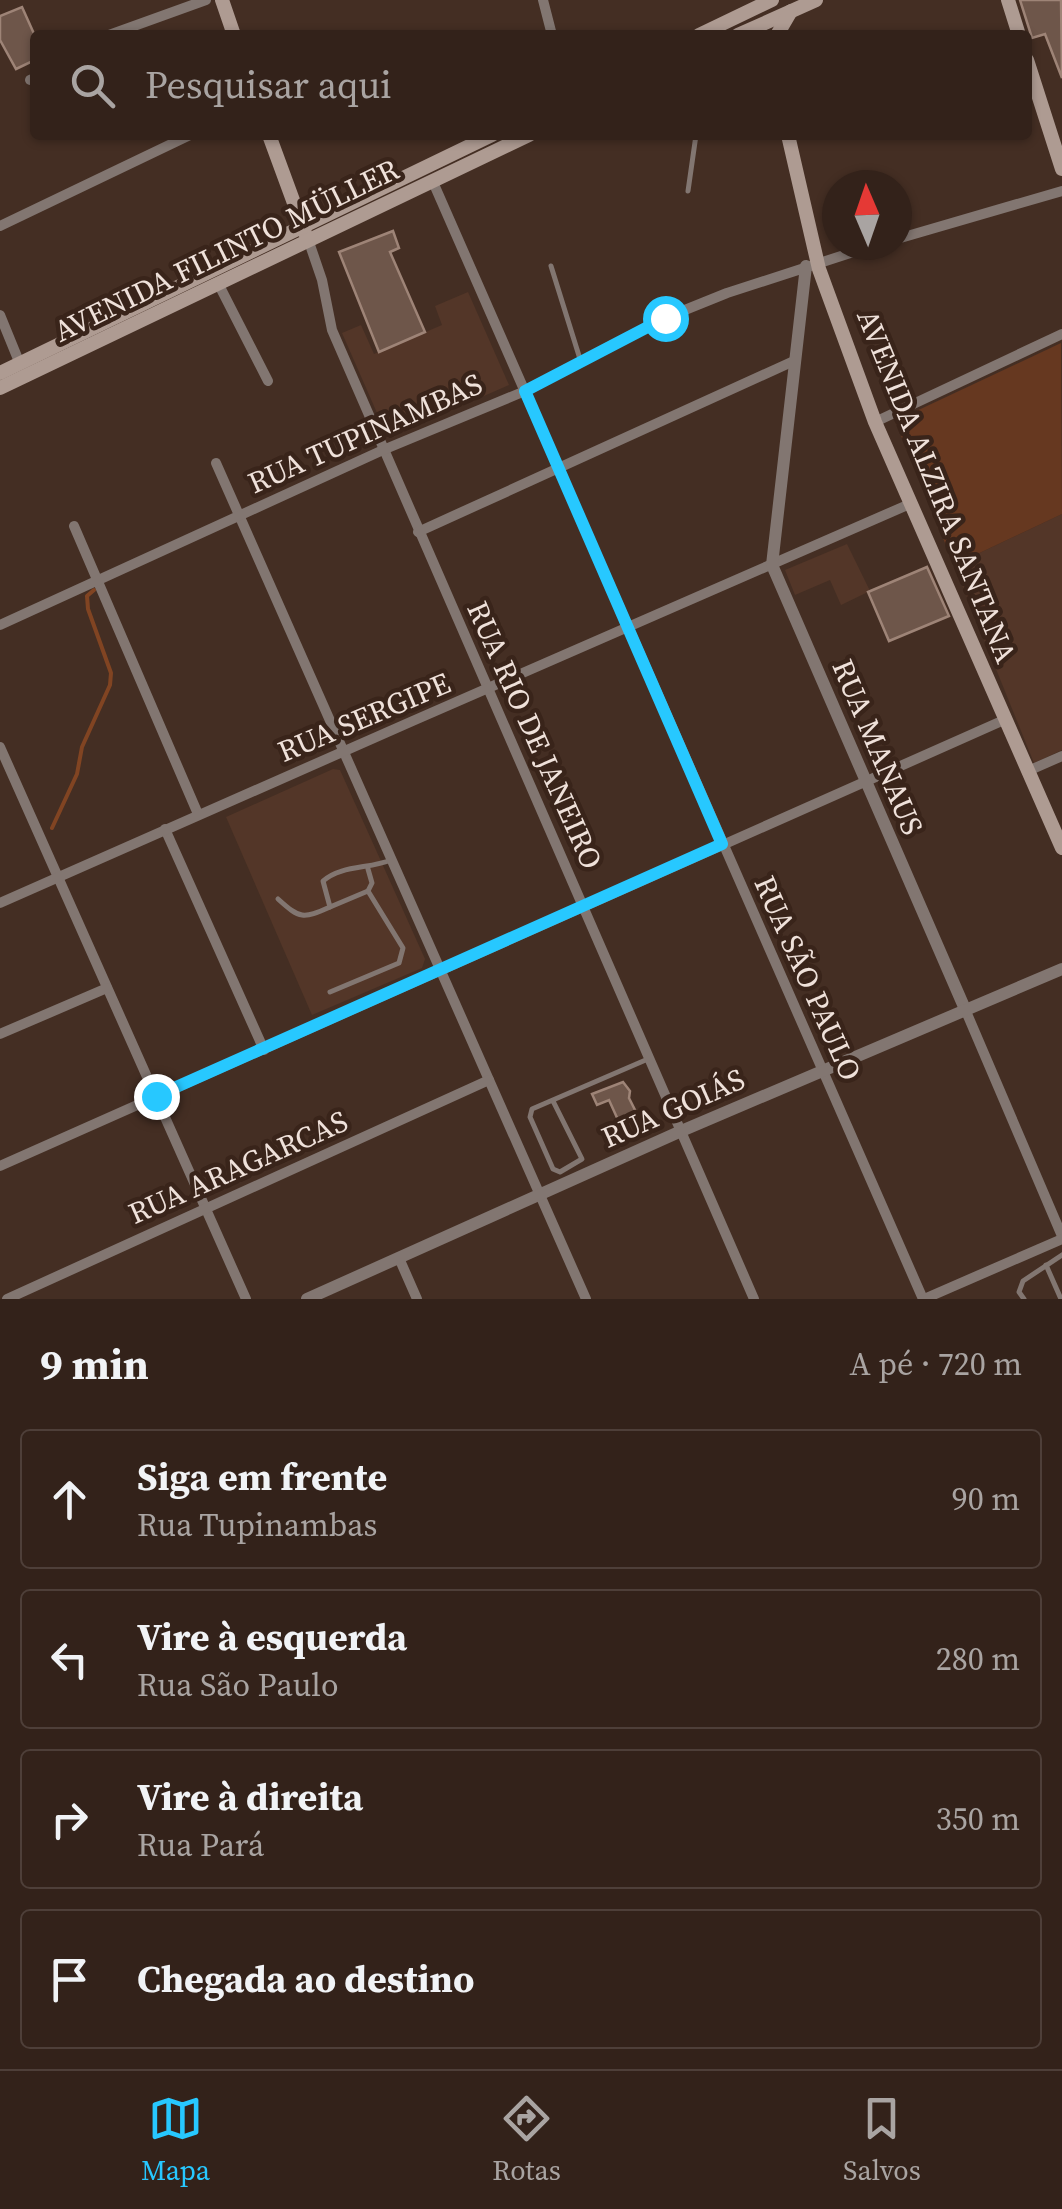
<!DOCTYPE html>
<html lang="pt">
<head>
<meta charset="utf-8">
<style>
  :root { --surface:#33221a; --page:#3e2f27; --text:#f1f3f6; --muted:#a9a4a2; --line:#4e3f39; --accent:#27c8ff }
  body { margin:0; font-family:"Source Serif 4",serif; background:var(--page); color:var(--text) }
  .compass { position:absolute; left:822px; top:170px; width:90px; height:90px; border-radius:50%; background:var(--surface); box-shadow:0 2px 8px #0004; rotate:358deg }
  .stop { position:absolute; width:30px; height:30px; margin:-22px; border:8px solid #27c8ff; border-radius:50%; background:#fff }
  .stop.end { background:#27c8ff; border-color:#fff; box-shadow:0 2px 10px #0008 }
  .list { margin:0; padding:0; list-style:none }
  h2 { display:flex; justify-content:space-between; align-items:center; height:130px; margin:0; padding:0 40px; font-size:42px }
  h2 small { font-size:32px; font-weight:400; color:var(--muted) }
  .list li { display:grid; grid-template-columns:65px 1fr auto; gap:30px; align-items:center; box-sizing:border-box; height:140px; margin:0 20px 20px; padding:0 20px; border:2px solid var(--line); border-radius:10px }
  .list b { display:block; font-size:38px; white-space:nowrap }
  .list p { margin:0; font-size:32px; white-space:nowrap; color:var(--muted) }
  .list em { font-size:32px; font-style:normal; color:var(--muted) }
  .icon { flex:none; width:55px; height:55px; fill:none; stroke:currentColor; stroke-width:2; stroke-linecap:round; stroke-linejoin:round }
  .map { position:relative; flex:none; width:1062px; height:1299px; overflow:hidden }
  .search { position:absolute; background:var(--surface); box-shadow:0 2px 8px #0004; left:30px; right:30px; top:30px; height:110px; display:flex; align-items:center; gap:25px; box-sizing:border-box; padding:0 35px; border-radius:10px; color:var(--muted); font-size:38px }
  .sheet { height:770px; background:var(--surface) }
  nav { display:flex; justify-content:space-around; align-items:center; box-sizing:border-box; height:140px; border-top:2px solid var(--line); background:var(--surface); font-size:28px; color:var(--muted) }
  nav a { display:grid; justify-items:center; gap:5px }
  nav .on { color:var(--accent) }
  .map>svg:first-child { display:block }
  .built { fill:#533628 }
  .green { fill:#663820 }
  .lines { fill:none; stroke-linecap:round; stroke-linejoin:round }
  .stream { stroke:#814422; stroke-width:4 }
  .building { fill:#6e564a; stroke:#9e8477; stroke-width:2.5 }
  .service { stroke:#827671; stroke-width:5 }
  .minor { stroke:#827671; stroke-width:10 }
  .tertiary { stroke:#827671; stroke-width:12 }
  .secondary { stroke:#ae9b92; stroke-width:14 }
  .route { stroke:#27c8ff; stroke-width:12 }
  .labels { text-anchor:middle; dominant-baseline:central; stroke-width:9; stroke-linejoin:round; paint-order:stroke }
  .street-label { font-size:30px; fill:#efe1da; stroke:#39241a }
</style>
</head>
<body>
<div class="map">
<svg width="1062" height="1299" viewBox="0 0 1062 1299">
  <rect width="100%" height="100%" fill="#442e23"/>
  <!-- built -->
  <g class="built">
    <polygon points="468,292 509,385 388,438 342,333 361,325 374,354 442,325 435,306"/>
    <polygon points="1062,514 1062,750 1034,763 954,565"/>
    <polygon points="847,544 870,591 929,567 949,616 889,641 868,592 841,605 830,580 795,595 785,570"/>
    <polygon points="333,769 340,770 425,959 422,968 312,1015 226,817"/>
  </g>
  <!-- green -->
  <polygon class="green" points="1061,343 1062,514 954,565 895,421"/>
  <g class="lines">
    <!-- stream -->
    <polyline class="stream" points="52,828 77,774 82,747 110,685 111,673 88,609 87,596 94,590"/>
  </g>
  <!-- building -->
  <g class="building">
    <polygon points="1020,0 1061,0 1062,78 1045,34 1032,38"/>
    <polygon points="22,7 35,36 35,60 16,69 0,40 0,16"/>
    <polygon points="393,231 399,248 390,252 425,332 379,352 339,252"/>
    <polygon points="927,567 949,616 889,641 868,592"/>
    <polygon points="623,1082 630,1091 629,1098 637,1114 619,1122 609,1100 597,1105 592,1094"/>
  </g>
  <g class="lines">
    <!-- service -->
    <g class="service">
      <polyline points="688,191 696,135"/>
      <polyline points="551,266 580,359"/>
      <path d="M368 869 372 883 368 891 330 907 323 881C341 865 369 869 391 860"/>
      <path d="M278 899C300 919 303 919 330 907"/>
      <polyline points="330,992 399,963 403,948 368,891"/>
      <polyline points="553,1101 582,1159 560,1172 553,1169 530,1117 532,1109 648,1059"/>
      <polyline points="1046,1265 1061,1299"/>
      <polyline points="1024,1299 1019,1292 1023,1281 1062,1255"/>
    </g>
    <!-- minor -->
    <g class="minor">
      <polyline points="543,0 552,35"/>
      <polyline points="109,35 206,0"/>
      <polyline points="30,80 35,78"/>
      <polyline points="433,182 923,1299"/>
      <polyline points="0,226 190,135"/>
      <polyline points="897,239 1062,191"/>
      <polyline points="309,242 322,280 332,330 754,1299"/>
      <polyline points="219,285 268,381"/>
      <polyline points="0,315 20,364"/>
      <polyline points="875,422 1062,334"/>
      <polyline points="216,463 586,1299"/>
      <polyline points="74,526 198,814"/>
      <polyline points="418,532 796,360"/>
      <polyline points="0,625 383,450 525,391 665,318 727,293 875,245"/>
      <polyline points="0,747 246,1299"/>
      <polyline points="1028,771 1062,756"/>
      <polyline points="165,829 264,1050"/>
      <path d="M0 903C303 767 608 637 912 503"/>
      <polyline points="965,1009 1062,1236"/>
      <polyline points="0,1034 107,988"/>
      <polyline points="0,1166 1004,720"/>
      <polyline points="399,1258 417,1299"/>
      <polyline points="7,1299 489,1080"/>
      <polyline points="924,1299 1062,1239"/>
    </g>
    <!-- tertiary -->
    <g class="tertiary">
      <polyline points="806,266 772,565 965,1009"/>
      <polyline points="307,1299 679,1132 1062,969"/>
    </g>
    <!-- secondary -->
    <g class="secondary">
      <polyline points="222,0 234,35"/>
      <polyline points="1008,0 1019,35"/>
      <polyline points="699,35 772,0"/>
      <polyline points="738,35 816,0"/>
      <polyline points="777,35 791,11"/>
      <polyline points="1027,60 1062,169"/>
      <polyline points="269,135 305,233"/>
      <polyline points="788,135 819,269 875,422 1062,848"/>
      <polyline points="0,373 492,135"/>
      <polyline points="0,388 529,135"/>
    </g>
  </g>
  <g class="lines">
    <!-- route -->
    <polyline class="route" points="156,1096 722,844 525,391 665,318"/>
  </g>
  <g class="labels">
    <!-- street labels -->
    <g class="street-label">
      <text transform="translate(226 250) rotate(-26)">AVENIDA FILINTO MÜLLER</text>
      <text transform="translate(365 433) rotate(-24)">RUA TUPINAMBAS</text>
      <text transform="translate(937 486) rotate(68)">AVENIDA ALZIRA SANTANA</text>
      <text transform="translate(364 717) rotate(-23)">RUA SERGIPE</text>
      <text transform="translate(535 735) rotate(66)">RUA RIO DE JANEIRO</text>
      <text transform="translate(878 747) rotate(67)">RUA MANAUS</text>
      <text transform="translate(808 978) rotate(66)">RUA SÃO PAULO</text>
      <text transform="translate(673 1108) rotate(-24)">RUA GOIÁS</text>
      <text transform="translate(238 1167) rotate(-24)">RUA ARAGARCAS</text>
    </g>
  </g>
</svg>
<svg class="compass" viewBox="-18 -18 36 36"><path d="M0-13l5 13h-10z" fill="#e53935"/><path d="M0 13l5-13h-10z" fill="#a9a4a2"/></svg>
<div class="stop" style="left:665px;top:318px"></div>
<div class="stop end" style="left:156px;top:1096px"></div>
<div class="search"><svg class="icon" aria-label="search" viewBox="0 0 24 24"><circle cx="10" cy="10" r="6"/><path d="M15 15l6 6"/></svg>Pesquisar aqui</div>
</div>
<section class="sheet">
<h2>9 min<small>A pé · 720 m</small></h2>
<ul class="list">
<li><svg class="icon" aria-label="ahead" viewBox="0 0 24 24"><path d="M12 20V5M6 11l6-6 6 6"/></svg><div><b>Siga em frente</b><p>Rua Tupinambas</p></div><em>90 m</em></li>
<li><svg class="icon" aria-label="left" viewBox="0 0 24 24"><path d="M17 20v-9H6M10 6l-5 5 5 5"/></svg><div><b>Vire à esquerda</b><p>Rua São Paulo</p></div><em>280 m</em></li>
<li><svg class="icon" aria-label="right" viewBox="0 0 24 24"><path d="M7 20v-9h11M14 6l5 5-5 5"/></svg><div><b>Vire à direita</b><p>Rua Pará</p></div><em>350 m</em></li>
<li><svg class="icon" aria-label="arrive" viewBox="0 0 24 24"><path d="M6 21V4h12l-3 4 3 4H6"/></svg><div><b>Chegada ao destino</b></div></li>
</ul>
</section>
<nav>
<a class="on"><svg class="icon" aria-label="map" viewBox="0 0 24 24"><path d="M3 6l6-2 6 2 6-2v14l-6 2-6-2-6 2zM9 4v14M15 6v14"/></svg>Mapa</a>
<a><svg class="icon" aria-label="directions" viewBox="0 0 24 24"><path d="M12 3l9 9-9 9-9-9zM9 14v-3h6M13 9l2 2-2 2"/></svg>Rotas</a>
<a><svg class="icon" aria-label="saved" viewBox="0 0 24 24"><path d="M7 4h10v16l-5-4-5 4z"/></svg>Salvos</a>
</nav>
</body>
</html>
